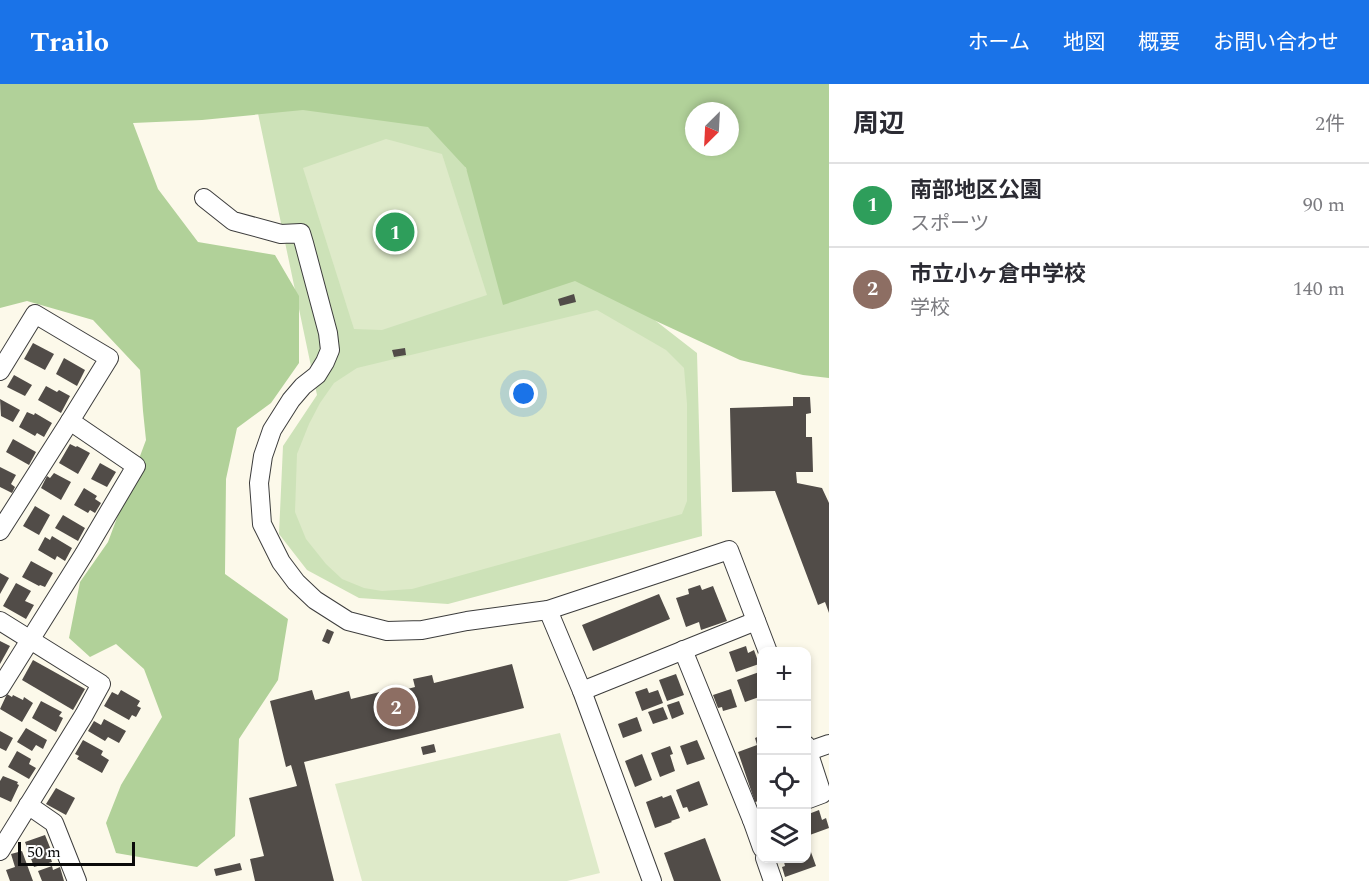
<!DOCTYPE html>
<html lang="ja">
<head>
<meta charset="utf-8">
<style>
  :root { --surface:#fff; --page:#f7f7f7; --text:#2b2b33; --muted:#7c7c81; --line:#e1e1e2; --accent:#1a73e8 }
  body { margin:0; font-family:Spectral,"Noto Sans JP",serif; background:var(--page); color:var(--text) }
  .controls { position:absolute; right:18px; bottom:18px; display:grid; overflow:hidden; border-radius:12px; box-shadow:0 3px 9px #0003 }
  .controls button { width:54px; height:54px; display:grid; place-items:center; padding:0; border:0; border-bottom:2px solid var(--line); background:var(--surface); color:var(--text); font:30px sans-serif }
  .compass { position:absolute; left:685px; top:18px; width:54px; height:54px; border-radius:50%; background:var(--surface); box-shadow:0 3px 9px #0003; rotate:204deg }
  .scale { position:absolute; left:18px; bottom:15px; width:117px; box-sizing:border-box; padding-left:6px; border:3px solid #0a0a0a; border-top:0; font-size:16px; line-height:21px; white-space:nowrap; color:#0a0a0a; -webkit-text-stroke:4px #fff; paint-order:stroke }
  .you { position:absolute; left:524px; top:310px; width:21px; height:21px; margin:-15px; border:4px solid #fff; border-radius:50%; background:#1a73e8; box-shadow:0 0 0 9px #1a73e833 }
  .badge { display:grid; place-items:center; width:39px; height:39px; border-radius:50%; background:var(--accent); color:#fff; font-size:20px; font-weight:700 }
  .pin { position:absolute; translate:-50% -50%; border:3px solid #fff; box-shadow:0 2px 6px #0006 }
  .list { margin:0; padding:0; list-style:none }
  h2 { display:flex; justify-content:space-between; align-items:center; height:78px; margin:0; padding:0 24px; font-size:26px }
  h2 small { font-size:20px; font-weight:400; color:var(--muted) }
  .list li { display:grid; grid-template-columns:39px 1fr auto; gap:18px; align-items:center; box-sizing:border-box; height:84px; padding:0 24px; border-top:2px solid var(--line) }
  .list b { display:block; font-size:22px; white-space:nowrap }
  .list p { margin:0; font-size:20px; white-space:nowrap; color:var(--muted) }
  .list em { font-size:20px; font-style:normal; color:var(--muted) }
  .icon { flex:none; width:33px; height:33px; fill:none; stroke:currentColor; stroke-width:2; stroke-linecap:round; stroke-linejoin:round }
  .map { position:relative; flex:none; width:829px; height:797px; overflow:hidden }
  header { display:flex; align-items:center; gap:36px; box-sizing:border-box; height:84px; padding:0 30px; background:var(--accent); color:#fff }
  header strong { font-size:28px }
  nav { display:flex; gap:33px; margin-inline-start:auto; font-size:21px }
  main { display:flex }
  aside { flex:1; background:var(--surface) }
  .map>svg:first-child { display:block }
  .green { fill:#cde2b8 }
  .forest { fill:#b1d199; fill-rule:evenodd }
  .pitch { fill:#deeac9 }
  .building { fill:#514c48 }
  .lines { fill:none; stroke-linecap:round; stroke-linejoin:round }
  .minor-casing { stroke:#3d3d3d; stroke-width:20 }
  .minor { stroke:#fff; stroke-width:18 }
</style>
</head>
<body>
<header>
<strong>Trailo</strong>
<nav><a>ホーム</a><a>地図</a><a>概要</a><a>お問い合わせ</a></nav>
</header>
<main>
<div class="map">
<svg width="829" height="797" viewBox="0 0 829 797">
  <rect width="100%" height="100%" fill="#fcf9ea"/>
  <!-- green -->
  <polygon class="green" points="320,0 450,51 508,172 625,213 697,269 702,452 448,520 359,514 307,486 279,450 283,362 317,311 255,15"/>
  <!-- forest -->
  <path class="forest" d="M0 0H829V294L803 291 740 276 656 237 575 197 503 221 466 84 428 43 303 26 202 36 133 39 158 105 198 158 275 171 299 212V279L271 319 237 344 226 395 225 490 288 535 278 596 239 655 235 752 197 783 116 769 106 739 121 701 162 633 144 585 116 560 90 573 69 554 80 498 108 458 146 356 143 327 140 286 93 236 27 217 0 224ZM694 27H730V63H694Z"/>
  <!-- pitch -->
  <g class="pitch">
    <polygon points="386,55 442,70 487,211 382,246 354,245 303,84"/>
    <polygon points="597,226 666,266 684,284 687,320 687,417 682,430 412,505 382,507 364,504 342,495 326,480 306,455 295,428 297,370 309,340 320,319 334,299 357,284"/>
    <polygon points="560,649 600,789 567,797 362,797 335,700"/>
  </g>
  <!-- building -->
  <g class="building">
    <polygon points="574,210 576,218 560,222 558,215"/>
    <polygon points="33,259 54,270 45,286 24,275"/>
    <polygon points="405,264 406,271 394,273 392,266"/>
    <polygon points="64,274 85,286 77,302 56,290"/>
    <polygon points="14,291 32,301 25,312 7,303"/>
    <polygon points="46,302 57,308 59,306 70,312 61,329 38,316"/>
    <polygon points="793,313 810,313 811,329 806,330 806,353 812,353 813,388 796,388 797,399 822,404 829,419 829,529 825,518 818,521 775,407 732,408 730,324 793,322"/>
    <polygon points="0,315 20,326 13,338 1,332"/>
    <polygon points="27,328 34,331 35,329 52,339 44,353 37,349 35,352 19,343"/>
    <polygon points="13,355 36,368 29,381 6,368"/>
    <polygon points="70,360 76,363 77,362 90,369 78,390 59,379"/>
    <polygon points="100,379 116,388 107,403 91,395"/>
    <polygon points="0,383 16,391 11,400 15,403 12,409 0,403"/>
    <polygon points="54,389 71,398 61,416 41,404 47,392 50,394"/>
    <polygon points="84,404 97,412 95,415 101,419 95,429 90,426 88,429 74,421"/>
    <polygon points="35,422 50,431 39,451 23,442"/>
    <polygon points="63,431 85,444 78,457 55,444"/>
    <polygon points="52,452 72,464 65,477 57,472 55,476 38,466 45,453 50,456"/>
    <polygon points="31,477 53,489 45,503 40,501 39,502 22,493"/>
    <polygon points="0,489 9,494 0,510"/>
    <polygon points="16,499 31,507 25,517 34,521 26,535 3,522"/>
    <polygon points="700,501 702,506 713,502 727,537 701,546 699,538 686,543 676,514 689,510 688,505"/>
    <polygon points="659,510 670,535 593,567 582,541"/>
    <polygon points="327,545 334,548 329,560 322,557"/>
    <polygon points="0,557 10,562 0,580"/>
    <polygon points="746,562 748,569 754,566 759,580 736,588 729,568"/>
    <polygon points="33,576 85,605 73,626 22,596"/>
    <polygon points="512,580 524,624 304,678 334,797 255,797 250,775 264,772 249,714 297,702 291,681 286,683 270,617 312,606 315,616 349,607 351,615 384,607 385,611 415,603 413,595 432,591 434,599"/>
    <polygon points="762,587 762,612 745,618 737,596"/>
    <polygon points="676,590 684,611 667,617 659,596"/>
    <polygon points="647,604 649,609 658,606 663,619 642,627 635,608"/>
    <polygon points="731,605 737,623 723,627 722,623 718,624 713,611"/>
    <polygon points="121,606 140,617 137,622 141,624 136,633 132,631 129,636 104,622 112,608 118,611"/>
    <polygon points="7,610 12,613 13,611 23,616 24,613 33,619 22,638 0,625"/>
    <polygon points="41,617 62,628 59,632 63,634 56,648 32,634"/>
    <polygon points="679,617 684,630 672,635 667,621"/>
    <polygon points="663,623 668,635 653,640 648,628"/>
    <polygon points="637,633 642,647 623,654 618,640"/>
    <polygon points="104,635 126,647 119,659 108,653 105,657 88,647 94,637 101,641"/>
    <polygon points="26,644 47,656 43,665 36,661 32,667 17,658"/>
    <polygon points="0,647 13,654 6,667 0,664"/>
    <polygon points="762,651 762,716 755,718 738,668 757,661 755,654"/>
    <polygon points="83,656 103,667 101,671 109,676 102,689 77,675 79,672 75,670"/>
    <polygon points="697,656 705,675 687,681 680,662"/>
    <polygon points="434,660 436,668 423,671 421,663"/>
    <polygon points="670,662 673,670 670,671 675,687 660,693 651,669"/>
    <polygon points="17,667 31,675 29,680 36,684 29,695 8,683"/>
    <polygon points="642,670 652,696 635,703 625,677"/>
    <polygon points="3,692 18,698 17,700 19,701 11,718 0,713 0,697"/>
    <polygon points="699,697 708,721 689,728 687,723 683,724 676,706"/>
    <polygon points="56,704 75,714 66,731 46,720"/>
    <polygon points="671,711 680,734 671,737 672,738 655,744 646,718 662,712 663,714"/>
    <polygon points="819,726 822,736 826,734 829,744 807,752 806,731"/>
    <polygon points="45,751 53,771 50,772 52,778 34,783 25,758"/>
    <polygon points="705,754 721,797 674,797 664,769"/>
    <polygon points="807,757 816,782 785,793 782,783 785,782 783,774 806,774"/>
    <polygon points="22,767 33,797 10,797 6,786 15,783 11,770"/>
    <polygon points="240,779 242,786 216,792 214,785"/>
    <polygon points="52,782 53,786 60,783 64,797 42,797 38,787"/>
  </g>
  <g class="lines">
    <!-- minor casing -->
    <g class="minor-casing">
      <g id="minor">
        <polyline points="204,114 233,137 281,150 301,149 304,159 328,249 330,266 325,278 317,291 303,302 291,316 272,346 263,372 259,399 262,440 281,478 296,498 315,516 348,537 387,547 422,546 467,537 548,526 729,466 768,568"/>
        <polyline points="0,287 35,230 109,274 70,337 136,382 84,470 0,604"/>
        <polyline points="0,447 70,337"/>
        <polyline points="548,526 582,607 652,797"/>
        <polyline points="0,537 101,600 84,631 0,767"/>
        <polyline points="683,566 752,736"/>
        <polyline points="582,607 756,537"/>
        <polyline points="806,661 822,710 806,716"/>
        <polyline points="809,667 829,660"/>
        <polyline points="28,721 54,739 77,797"/>
        <polyline points="762,732 752,736 762,764"/>
        <polyline points="765,774 773,797"/>
      </g>
    </g>
    <!-- minor -->
    <use href="#minor" class="minor"/>
  </g>
</svg>
<div class="controls">
<button>+</button>
<button>−</button>
<button><svg class="icon" aria-label="locate" viewBox="0 0 24 24"><circle cx="12" cy="12" r="6"/><path d="M12 2v4M12 18v4M2 12h4M18 12h4"/></svg></button>
<button><svg class="icon" aria-label="layers" viewBox="0 0 24 24"><path d="M12 4l9 5-9 5-9-5zM3 14l9 5 9-5"/></svg></button>
</div>
<svg class="compass" viewBox="-18 -18 36 36"><path d="M0-13l5 13h-10z" fill="#e53935"/><path d="M0 13l5-13h-10z" fill="#7c7c81"/></svg>
<div class="scale">50 m</div>
<div class="you"></div>
<div class="pin badge" style="left:395px;top:148px;background:#2e9e5b">1</div>
<div class="pin badge" style="left:396px;top:623px;background:#8d6e63">2</div>
</div>
<aside>
<h2>周辺<small>2件</small></h2>
<ul class="list">
<li><span class="badge" style="background:#2e9e5b">1</span><div><b>南部地区公園</b><p>スポーツ</p></div><em>90 m</em></li>
<li><span class="badge" style="background:#8d6e63">2</span><div><b>市立小ヶ倉中学校</b><p>学校</p></div><em>140 m</em></li>
</ul>
</aside>
</main>
</body>
</html>
